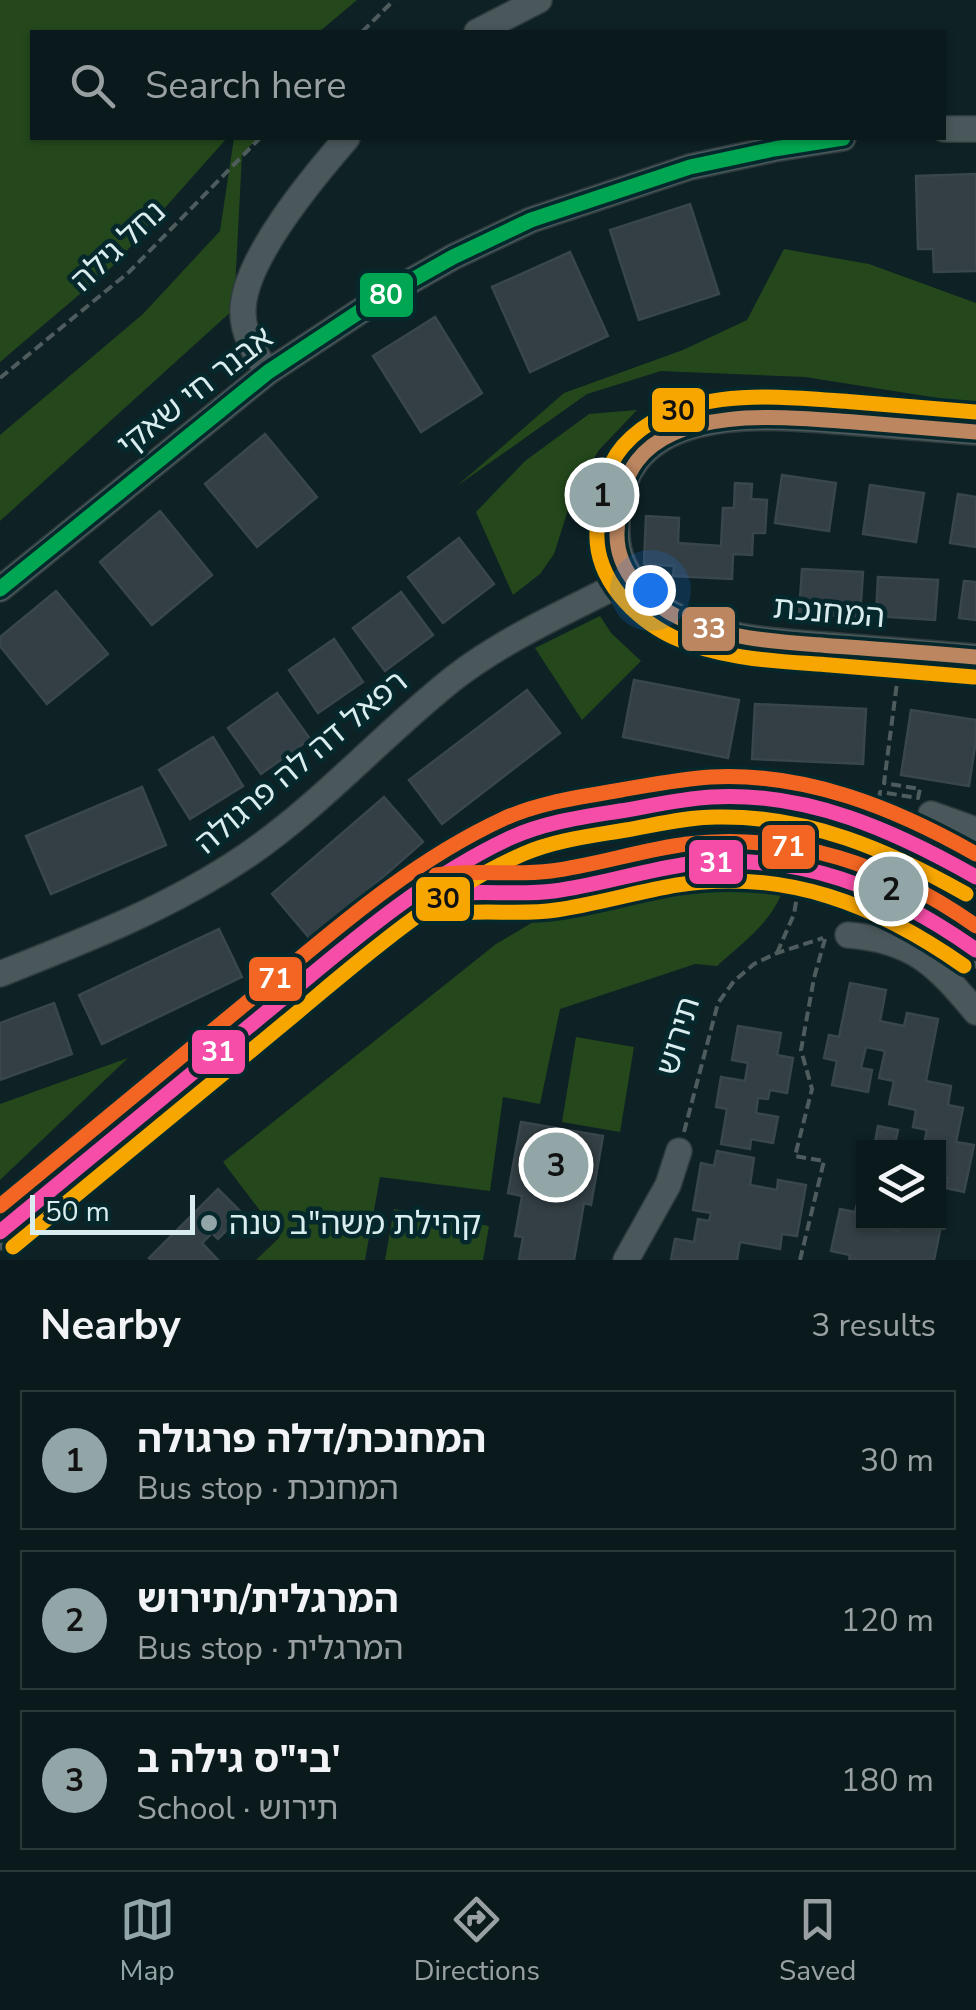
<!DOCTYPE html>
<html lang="en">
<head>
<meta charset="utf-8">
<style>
  :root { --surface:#0a191b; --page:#182628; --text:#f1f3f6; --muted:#99a0a3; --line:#2a383a; --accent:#92a5a7 }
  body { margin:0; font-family:"Nunito Sans","Noto Sans Hebrew",sans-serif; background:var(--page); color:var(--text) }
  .controls { position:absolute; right:30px; bottom:30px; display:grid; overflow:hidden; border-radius:0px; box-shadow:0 2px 8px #0004 }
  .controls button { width:90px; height:90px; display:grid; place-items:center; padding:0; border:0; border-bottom:2px solid var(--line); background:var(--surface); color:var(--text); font:50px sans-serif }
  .scale { position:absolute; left:30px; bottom:25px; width:165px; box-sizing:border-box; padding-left:10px; border:5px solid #d9ecee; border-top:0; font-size:28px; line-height:35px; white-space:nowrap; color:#d9ecee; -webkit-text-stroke:8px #05282d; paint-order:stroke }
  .you { position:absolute; left:650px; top:590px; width:35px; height:35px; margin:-25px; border:8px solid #fff; border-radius:50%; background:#1a73e8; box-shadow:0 0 0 15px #1a73e833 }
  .badge { display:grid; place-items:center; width:65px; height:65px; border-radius:50%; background:var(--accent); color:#111; font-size:32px; font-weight:700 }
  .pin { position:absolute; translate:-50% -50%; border:5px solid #fff; box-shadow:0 2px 10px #0006 }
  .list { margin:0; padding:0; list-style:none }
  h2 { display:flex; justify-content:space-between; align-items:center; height:130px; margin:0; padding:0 40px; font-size:42px }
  h2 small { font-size:32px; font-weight:400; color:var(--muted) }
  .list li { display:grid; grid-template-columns:65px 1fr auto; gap:30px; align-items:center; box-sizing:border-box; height:140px; margin:0 20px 20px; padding:0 20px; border:2px solid var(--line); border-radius:0px }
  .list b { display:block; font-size:38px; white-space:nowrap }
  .list p { margin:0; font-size:32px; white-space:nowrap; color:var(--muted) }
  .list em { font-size:32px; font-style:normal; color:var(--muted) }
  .icon { flex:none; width:55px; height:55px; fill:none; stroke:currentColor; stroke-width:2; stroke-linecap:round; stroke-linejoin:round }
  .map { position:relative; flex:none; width:976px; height:1260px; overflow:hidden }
  .search { position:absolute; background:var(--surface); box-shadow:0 2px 8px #0004; left:30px; right:30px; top:30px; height:110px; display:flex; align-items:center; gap:25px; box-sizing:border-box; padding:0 35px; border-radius:0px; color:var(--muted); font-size:38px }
  .sheet { height:610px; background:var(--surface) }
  nav { display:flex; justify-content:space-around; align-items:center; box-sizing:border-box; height:140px; border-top:2px solid var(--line); background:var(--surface); font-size:28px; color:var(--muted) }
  nav a { display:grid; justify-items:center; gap:5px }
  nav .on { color:var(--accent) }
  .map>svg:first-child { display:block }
  .green { fill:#24481c }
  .building { fill:#333f44; stroke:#39464c; stroke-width:2.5 }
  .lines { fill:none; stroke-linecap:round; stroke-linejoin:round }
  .street-casing { stroke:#2f3c3e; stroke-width:28 }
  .secondary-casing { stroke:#2f3c3e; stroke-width:38 }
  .path { stroke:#4f5c5e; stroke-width:4; stroke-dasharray:10 5; stroke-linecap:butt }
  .street { stroke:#4a585b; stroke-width:25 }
  .secondary { stroke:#4a585b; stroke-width:35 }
  .bus-1-casing { stroke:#05282d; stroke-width:22 }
  .bus-2-casing { stroke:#05282d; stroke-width:22 }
  .bus-3-casing { stroke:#05282d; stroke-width:22 }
  .bus-4-casing { stroke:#05282d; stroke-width:22 }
  .bus-5-casing { stroke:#05282d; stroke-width:22 }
  .bus-1 { stroke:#f54da8; stroke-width:15 }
  .bus-2 { stroke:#f7a600; stroke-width:15 }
  .bus-3 { stroke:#f26522; stroke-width:15 }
  .bus-4 { stroke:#00a651; stroke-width:15 }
  .bus-5 { stroke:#bb8660; stroke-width:15 }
  .poi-dot { fill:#92a5a7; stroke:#05282d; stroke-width:4 }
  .labels { text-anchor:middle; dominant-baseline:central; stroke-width:9; stroke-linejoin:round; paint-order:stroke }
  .street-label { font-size:32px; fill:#d9ecee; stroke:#05282d }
  .poi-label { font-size:32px; fill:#d9ecee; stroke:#05282d; text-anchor:start }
  .line-badge { stroke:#05282d; stroke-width:4 }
  .badge-label { font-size:28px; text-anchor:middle; font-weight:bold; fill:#fff }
  .pale-badge-label { font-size:28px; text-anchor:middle; font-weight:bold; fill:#111 }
</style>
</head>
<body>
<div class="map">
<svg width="976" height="1260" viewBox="0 0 976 1260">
  <rect width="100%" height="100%" fill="#0e2124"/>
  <!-- green -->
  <g class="green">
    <polygon points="0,0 357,0 319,32 32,32 32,138 227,138 114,265 0,362"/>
    <polygon points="234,138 258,138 242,154 234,309 0,521 0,435 143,314 220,231"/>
    <polygon points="784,249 869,264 976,303 976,404 805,377 661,371 587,394 457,486 564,393 683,350 747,320"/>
    <polygon points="637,410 599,450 574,491 554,554 540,574 513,595 476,512 525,461 589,414"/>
    <polygon points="600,616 611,633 641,661 582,720 535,648"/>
    <path d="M788 876C775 921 750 936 717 966L695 964 560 1009 540 1104 503 1097 490 1191 380 1177 365 1260H256L280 1237 223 1162 496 944 555 909 656 878Z"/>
    <polygon points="576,1037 634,1047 620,1132 562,1122"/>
    <polygon points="128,1058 0,1180 0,1104"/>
    <polygon points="394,1209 489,1226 483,1260 385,1260"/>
  </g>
  <!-- building -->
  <g class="building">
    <polygon points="976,174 976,271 934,272 933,249 918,249 916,176"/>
    <polygon points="690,204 719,294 639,320 610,230"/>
    <polygon points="570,252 608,336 530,372 492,287"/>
    <polygon points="435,317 482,393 421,432 373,356"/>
    <polygon points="265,434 317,497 257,547 205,484"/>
    <polygon points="782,475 836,483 829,531 775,523"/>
    <polygon points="735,483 752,484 751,499 767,500 765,533 753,533 752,555 733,554 732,579 673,576 674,566 644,564 646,516 679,518 678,543 721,546 723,508 734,508"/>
    <polygon points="870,485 924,493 916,542 863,534"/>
    <polygon points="958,494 976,497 976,547 950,543"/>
    <polygon points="160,511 212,575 152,625 100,562"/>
    <polygon points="459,538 494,584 443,623 408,577"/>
    <polygon points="802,569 863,572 860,617 799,614"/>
    <polygon points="878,577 938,580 935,620 876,616"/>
    <polygon points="964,581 976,582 976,620 959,618"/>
    <polygon points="56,591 108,654 47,704 0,646 0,637"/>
    <polygon points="401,592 433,635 385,671 353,628"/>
    <polygon points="334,639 363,682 318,713 289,670"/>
    <polygon points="634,680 739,700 728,758 623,737"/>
    <polygon points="527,690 560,733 442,824 409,780"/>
    <polygon points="277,693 310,739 261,774 228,728"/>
    <polygon points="755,704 866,709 863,764 752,759"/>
    <polygon points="911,710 976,720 976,740 969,786 901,775"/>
    <polygon points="213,737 243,786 190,819 159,770"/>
    <polygon points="142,787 166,845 51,894 26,836"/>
    <polygon points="384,797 423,842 311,940 272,894"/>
    <polygon points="219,929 242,977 102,1044 79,995"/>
    <polygon points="850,983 886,990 880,1021 904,1026 907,1013 938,1019 926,1081 951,1086 948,1105 963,1108 956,1142 974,1145 964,1192 946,1188 948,1178 938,1176 938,1148 923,1148 927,1130 913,1127 916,1110 889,1104 894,1081 879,1078 885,1051 866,1047 861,1068 872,1070 868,1092 832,1085 837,1061 824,1058 829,1035 839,1037"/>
    <polygon points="54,1003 72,1054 0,1080 0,1023"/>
    <polygon points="738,1026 781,1033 777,1055 793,1058 787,1093 770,1090 768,1099 758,1098 756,1113 778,1117 773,1143 751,1139 750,1149 721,1144 727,1109 716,1107 721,1077 745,1081 748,1063 732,1060"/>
    <polygon points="521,1122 603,1136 591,1205 584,1203 574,1260 519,1260 523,1237 515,1236 522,1196 508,1193"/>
    <polygon points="878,1126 898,1130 894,1148 874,1148"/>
    <polygon points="717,1151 754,1158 750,1185 777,1190 778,1180 806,1185 797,1236 782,1234 780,1249 740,1242 737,1260 671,1260 675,1239 694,1242 698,1219 709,1221 711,1213 693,1210 701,1163 714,1166"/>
    <polygon points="218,1189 243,1214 218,1239 212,1233 202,1243 218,1260 151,1260 149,1258"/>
    <polygon points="858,1200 864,1201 864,1222 885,1222 884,1228 899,1231 901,1222 931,1222 930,1229 940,1231 934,1260 849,1260 850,1255 831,1251 840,1209 855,1212"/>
  </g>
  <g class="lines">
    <!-- street casing -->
    <g class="street-casing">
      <g id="street">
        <polyline points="477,32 539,0"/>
        <polyline points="944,129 976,129"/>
        <path d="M268 372C254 353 242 333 243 309 245 258 314 176 347 138"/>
        <path d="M976 432C933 429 890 425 848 422 755 414 611 401 617 536 619 575 650 605 684 620 727 639 778 641 825 645 875 649 926 653 976 657"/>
        <polyline points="0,589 268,372 377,300 453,257 531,220 690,167 774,149 843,138"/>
        <polyline points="931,814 976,830"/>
        <path d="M848 935C913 940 936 964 976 1012"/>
        <path d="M0 974C86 940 169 908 246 856 321 805 382 735 454 678 507 637 572 609 632 578"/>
        <polyline points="626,1260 668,1185 679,1151"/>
      </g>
    </g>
    <!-- secondary casing -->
    <g class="secondary-casing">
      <g id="secondary">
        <path d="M421 899C443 894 466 890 489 890 509 889 529 894 550 891 598 885 644 869 692 863 798 851 893 886 976 950"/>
        <path d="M0 1232 395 906C434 882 473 855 514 836 546 822 584 817 618 811 648 806 679 800 709 797 722 796 735 798 747 798 835 802 901 834 976 877"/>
      </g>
    </g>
    <!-- path -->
    <g class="path">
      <polyline points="362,32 394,0"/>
      <polyline points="0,378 129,272 260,138"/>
      <polyline points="879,800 880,792 918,798 920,789 884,783 898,675"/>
      <polyline points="777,953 794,914 797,896"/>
      <polyline points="684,1132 718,1003 734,981 754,964 777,953 823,938"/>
      <polyline points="800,1260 824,1161 795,1156 812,1089 801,1050 814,978 825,939"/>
    </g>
    <!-- street -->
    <use href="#street" class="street"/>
    <!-- secondary -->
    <use href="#secondary" class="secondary"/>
    <!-- bus-1 casing -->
    <g class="bus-1-casing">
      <g id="bus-1">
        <path d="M439 895C477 889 516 896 554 891 600 885 644 870 689 864 799 851 888 888 976 950"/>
        <path d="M0 1232C88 1159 176 1087 264 1014 342 950 418 881 510 838 545 822 583 817 620 811 650 806 680 799 711 797 807 791 895 831 976 877"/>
      </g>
    </g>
    <!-- bus-2 casing -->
    <g class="bus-2-casing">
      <g id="bus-2">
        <path d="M974 677C926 673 878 669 830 665 778 661 722 660 673 637 634 618 595 579 597 532 599 503 603 469 623 446 679 383 780 397 854 402 895 405 935 409 976 412"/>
        <path d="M441 915C480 908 518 916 556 910 597 904 636 892 677 885 786 868 877 905 964 966"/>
        <path d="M13 1247C101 1175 188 1102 276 1030 354 966 430 895 523 854 555 840 591 836 626 830 655 825 686 817 716 817 808 815 888 850 966 894"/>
      </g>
    </g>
    <!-- bus-3 casing -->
    <g class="bus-3-casing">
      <g id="bus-3">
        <path d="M436 875C474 869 513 876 551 871 597 865 641 850 687 844 792 832 890 865 976 926"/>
        <path d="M0 1206C84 1137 167 1068 251 999 331 933 408 863 503 819 540 802 581 797 621 790 650 785 680 779 711 777 806 772 895 808 976 854"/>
      </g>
    </g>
    <!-- bus-4 casing -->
    <g class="bus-4-casing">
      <polyline id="bus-4" points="0,589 268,372 377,300 453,257 531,220 690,167 774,149 843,138"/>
    </g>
    <!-- bus-5 casing -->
    <g class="bus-5-casing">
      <path id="bus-5" d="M976 432C935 429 895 425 854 422 793 418 680 404 637 461 622 481 618 508 617 533 616 572 649 604 682 619 729 640 782 642 832 646 880 649 928 653 976 657"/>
    </g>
    <!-- bus-1 -->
    <use href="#bus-1" class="bus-1"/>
    <!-- bus-2 -->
    <use href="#bus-2" class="bus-2"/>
    <!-- bus-3 -->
    <use href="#bus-3" class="bus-3"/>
    <!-- bus-4 -->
    <use href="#bus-4" class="bus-4"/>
    <!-- bus-5 -->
    <use href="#bus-5" class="bus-5"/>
  </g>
  <!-- markers -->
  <circle class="poi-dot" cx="209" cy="1223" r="10"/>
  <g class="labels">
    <!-- street labels -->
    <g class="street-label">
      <text transform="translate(118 246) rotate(-43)">נחל גילה</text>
      <text transform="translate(195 391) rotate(-38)">אבנר חי שאקי</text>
      <text transform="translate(829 612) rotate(5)">המחנכת</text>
      <text transform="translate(301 762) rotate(-40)">רפאל דה לה פרגולה</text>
      <text transform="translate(678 1036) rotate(-73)">תירוש</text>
    </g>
    <!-- poi labels -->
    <g class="poi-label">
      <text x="229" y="1223">קהילת משה"ב טנה</text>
    </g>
  </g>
  <g class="line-badge">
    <rect x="358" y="271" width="57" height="48" rx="10" fill="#00a651"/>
    <rect x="650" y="386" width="57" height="48" rx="10" fill="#f7a600"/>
    <rect x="680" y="605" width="57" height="48" rx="10" fill="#bb8660"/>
    <rect x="760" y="823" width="57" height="48" rx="10" fill="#f26522"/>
    <rect x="687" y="838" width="58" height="48" rx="10" fill="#f54da8"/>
    <rect x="414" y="875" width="58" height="48" rx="10" fill="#f7a600"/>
    <rect x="247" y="955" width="57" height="48" rx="10" fill="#f26522"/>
    <rect x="190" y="1028" width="57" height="48" rx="10" fill="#f54da8"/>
  </g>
  <g class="badge-label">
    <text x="386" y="304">80</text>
    <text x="709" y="638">33</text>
    <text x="788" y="856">71</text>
    <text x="716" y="872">31</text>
    <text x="275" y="988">71</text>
    <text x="218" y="1061">31</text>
  </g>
  <g class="pale-badge-label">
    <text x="678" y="420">30</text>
    <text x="443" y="908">30</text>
  </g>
</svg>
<div class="controls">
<button><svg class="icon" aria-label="layers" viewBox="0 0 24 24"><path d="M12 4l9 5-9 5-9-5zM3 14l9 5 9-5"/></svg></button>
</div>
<div class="scale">50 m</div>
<div class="you"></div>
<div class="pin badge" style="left:602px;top:495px">1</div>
<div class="pin badge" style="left:891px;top:889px">2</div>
<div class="pin badge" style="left:556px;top:1165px">3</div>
<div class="search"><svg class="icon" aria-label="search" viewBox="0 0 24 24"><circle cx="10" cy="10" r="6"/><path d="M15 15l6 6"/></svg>Search here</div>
</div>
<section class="sheet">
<h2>Nearby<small>3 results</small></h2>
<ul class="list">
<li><span class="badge">1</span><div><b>המחנכת/דלה פרגולה</b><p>Bus stop · המחנכת</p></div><em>30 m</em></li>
<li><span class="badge">2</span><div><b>המרגלית/תירוש</b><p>Bus stop · המרגלית</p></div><em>120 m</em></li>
<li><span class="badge">3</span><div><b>בי&quot;ס גילה ב'</b><p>School · תירוש</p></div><em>180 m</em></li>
</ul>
</section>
<nav>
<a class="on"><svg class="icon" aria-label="map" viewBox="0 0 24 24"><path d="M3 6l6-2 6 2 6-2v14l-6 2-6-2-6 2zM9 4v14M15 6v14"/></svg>Map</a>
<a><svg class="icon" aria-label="directions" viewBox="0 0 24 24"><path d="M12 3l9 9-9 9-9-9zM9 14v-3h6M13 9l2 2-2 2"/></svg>Directions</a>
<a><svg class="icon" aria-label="saved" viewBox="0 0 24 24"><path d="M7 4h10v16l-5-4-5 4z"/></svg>Saved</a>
</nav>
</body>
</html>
